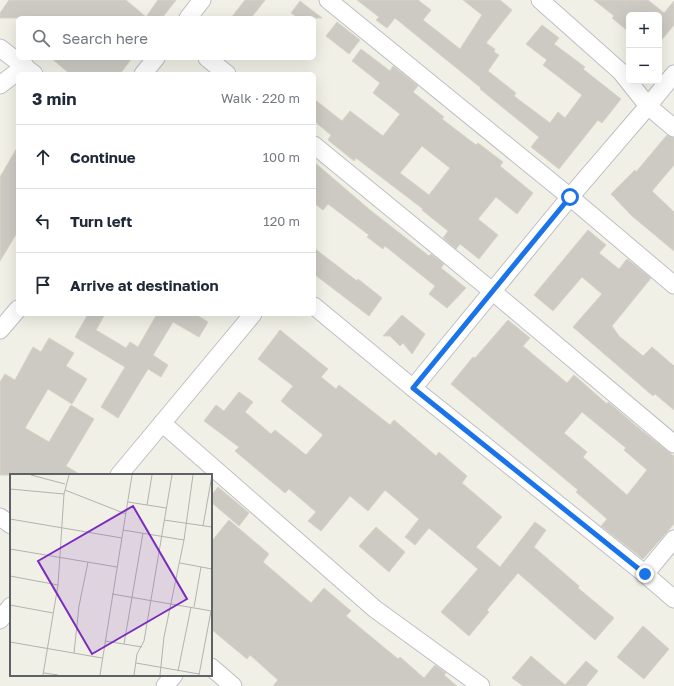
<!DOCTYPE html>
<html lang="en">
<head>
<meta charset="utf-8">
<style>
  :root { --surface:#fff; --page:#f6f6f7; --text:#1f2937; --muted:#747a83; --line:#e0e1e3 }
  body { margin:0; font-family:"Golos Text",sans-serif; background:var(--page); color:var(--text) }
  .controls { position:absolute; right:12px; top:12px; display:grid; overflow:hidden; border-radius:6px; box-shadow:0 4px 16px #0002 }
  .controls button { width:36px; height:36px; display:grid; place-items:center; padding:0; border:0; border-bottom:1px solid var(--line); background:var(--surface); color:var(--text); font:20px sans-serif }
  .stop { position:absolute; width:12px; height:12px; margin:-9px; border:3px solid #1a73e8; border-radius:50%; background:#fff }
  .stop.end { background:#1a73e8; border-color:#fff; box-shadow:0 1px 4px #0008 }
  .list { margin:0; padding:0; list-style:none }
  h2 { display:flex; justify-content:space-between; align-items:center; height:52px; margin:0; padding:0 16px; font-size:17px }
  h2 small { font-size:13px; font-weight:400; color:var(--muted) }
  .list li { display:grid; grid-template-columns:26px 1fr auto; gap:12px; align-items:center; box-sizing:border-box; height:64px; padding:0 16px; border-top:1px solid var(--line) }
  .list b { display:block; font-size:15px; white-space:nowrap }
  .list em { font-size:13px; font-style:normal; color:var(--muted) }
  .icon { flex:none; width:22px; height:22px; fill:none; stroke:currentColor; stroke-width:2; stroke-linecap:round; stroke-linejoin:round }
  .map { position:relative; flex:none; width:674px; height:686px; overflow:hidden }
  .search { position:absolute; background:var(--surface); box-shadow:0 4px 16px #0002; left:16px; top:16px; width:300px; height:44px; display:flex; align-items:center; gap:10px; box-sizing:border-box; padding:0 14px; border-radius:6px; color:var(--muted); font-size:15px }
  .panel { position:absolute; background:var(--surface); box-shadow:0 4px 16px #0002; left:16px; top:72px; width:300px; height:244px; border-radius:6px }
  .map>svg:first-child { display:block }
  .building { fill:#cccac3; stroke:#d7d3c4; fill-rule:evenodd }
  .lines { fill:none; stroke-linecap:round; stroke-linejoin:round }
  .minor-casing { stroke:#bebfc6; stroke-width:19 }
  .minor { stroke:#fff; stroke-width:17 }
  .route { stroke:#1a73e8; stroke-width:5 }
  .inset-road { fill:none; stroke:#b2b3b0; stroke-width:1 }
  .view { fill:#7b2cbf; fill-opacity:0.15; stroke:#7b2cbf; stroke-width:2 }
  .inset-edge { fill:none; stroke:#5d6168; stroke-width:2 }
</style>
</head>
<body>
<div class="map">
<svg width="674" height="686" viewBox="0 0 674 686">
  <rect width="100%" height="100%" fill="#f1f0e6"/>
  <!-- building -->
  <g class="building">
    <polygon points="9,0 126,0 146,17 158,0 176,0 162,18 0,18 0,13"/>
    <polygon points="245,0 265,0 251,18 231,18"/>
    <polygon points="357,0 418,0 431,10 423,20 460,49 482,15 463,0 500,0 512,10 486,43 495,49 494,52 499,55 488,71 516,93 514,96 550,123 558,112 565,118 582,95 543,65 547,60 526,44 542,25 559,38 554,44 585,67 583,69 621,99 602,123 598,120 559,169 531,147 539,137 480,89 481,88 395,18 387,28 376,20 379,17"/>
    <polygon points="594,0 648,0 664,13 674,1 674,25 659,43 659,19 662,15 629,15 629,32 612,18 614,16"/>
    <polygon points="300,1 322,18 298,18 291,13"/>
    <polygon points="337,22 360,40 349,54 326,36"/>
    <path d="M361 49 390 71 393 66 418 86 413 92 444 117 442 119 476 145 478 143 503 162 500 166 533 193 517 214 496 197 478 219 498 235 479 259 460 244 456 249 443 238 448 231 422 210 423 209 356 158 354 161 328 140 331 135 314 121V99L342 121 350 111 383 136 400 114 373 93 380 83 352 61ZM422 146 450 168 429 195 400 173Z"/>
    <polygon points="51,58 132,58 120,74 70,74"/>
    <polygon points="667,135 674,138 674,165 652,191 674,212 674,251 632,216 611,194 635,170 636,172"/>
    <polygon points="18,146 18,231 0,261 0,177"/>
    <polygon points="314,162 370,210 429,256 431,254 444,264 441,268 466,288 447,308 429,294 435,286 385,246 383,249 367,237 369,235 328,204 323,210 314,203"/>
    <polygon points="588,230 606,245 599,253 619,269 627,259 651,278 612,326 619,336 643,356 652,347 674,366 674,410 655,394 653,396 573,327 602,294 582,277 553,311 534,295"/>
    <polygon points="314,248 357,281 358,279 382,298 369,316 314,274"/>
    <polygon points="88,314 105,314 96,330 126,348 130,342 138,347 157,314 195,314 208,322 199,337 173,322 153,355 168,365 161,377 148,369 118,418 101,407 125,367 75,337"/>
    <polygon points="402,315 425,334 412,354 403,343 400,346 390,336 383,336"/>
    <path d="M508 320 530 338 523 346 567 383 574 375 607 404 608 402 641 430 674 456V524L643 559 601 526 607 519 576 492 578 490 451 384 473 357 475 358ZM582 412 626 448 624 450 647 470 627 495 583 457 587 452 564 433Z"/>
    <polygon points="280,330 328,369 321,377 336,389 339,385 390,425 394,420 436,456 439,452 467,476 462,483 502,517 476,547 500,567 535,522 546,530 534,547 579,586 578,588 614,618 595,640 518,573 487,610 489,612 469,636 441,612 478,569 429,528 415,545 405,537 419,519 385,490 368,511 350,496 321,531 308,521 316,512 289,489 285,493 235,451 239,447 204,421 216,405 224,411 239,392 253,402 245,412 271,434 275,430 306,455 323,435 281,401 293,386 258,359"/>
    <polygon points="49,338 74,353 66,366 87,379 72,404 48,389 25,428 49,442 71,405 94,419 66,466 81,475 0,475 0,382 5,374 15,380 33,347 41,352"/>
    <polygon points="218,487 249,513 239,526 211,502 211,496"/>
    <polygon points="229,520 269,554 263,562 311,603 324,588 351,611 346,616 398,659 400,657 424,678 435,665 446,673 444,675 457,686 273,686 278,680 250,655 247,659 211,629 211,542"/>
    <polygon points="376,527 405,552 389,572 359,546"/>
    <polygon points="643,626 669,649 644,679 617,657"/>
    <polygon points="531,656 565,685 586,661 598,671 586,686 523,686 512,678"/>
  </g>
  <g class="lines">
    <!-- minor casing -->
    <g class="minor-casing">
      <g id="minor">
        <polyline points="328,0 570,197 674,285"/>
        <polyline points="540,0 621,72 648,106 674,128"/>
        <polyline points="188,18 202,0"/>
        <polyline points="0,48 34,74"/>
        <polyline points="207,58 227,74"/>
        <polyline points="143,74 156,58"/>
        <polyline points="0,85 25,66"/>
        <polyline points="314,145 492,291 674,444"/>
        <polyline points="314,306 413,388 645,574 674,599"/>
        <polyline points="0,330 18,309"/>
        <polyline points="413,388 570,197 648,106 674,74"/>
        <polyline points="162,423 375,609 481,686"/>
        <polyline points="119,475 253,314"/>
        <polyline points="0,517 11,525"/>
        <polyline points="645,574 674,539"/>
        <polyline points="0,620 11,606"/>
        <polyline points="211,667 233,686"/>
        <polyline points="165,686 174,675"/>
      </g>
    </g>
    <!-- minor -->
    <use href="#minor" class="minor"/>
  </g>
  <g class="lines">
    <!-- route -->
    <polyline class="route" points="570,197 413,388 645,574"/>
  </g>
  <!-- overview -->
  <g transform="translate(10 474)">
    <rect width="202" height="202" fill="#f1f0e6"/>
    <path class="inset-road" d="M21 1 55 10M0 15 54 20M55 16 116 40M118 28 156 34M137 31 142 1M0 45 112 64M154 46 202 53M193 52 202 1M113 56 174 66M0 75 107 93M170 89 202 95M0 102 48 111M102 120 202 137M0 131 43 139M184 133 191 93M95 167 132 173M0 168 92 184M114 170 133 59M64 179 69 132 78 88M126 189 189 200M168 197 181 133M34 199 48 201M33 201 48 111 54 20 59 1M90 201 122 1M124 201 127 180 134 167 162 1M150 201 154 163 174 66 183 1M189 201 201 137"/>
    <path class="view" d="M123 32 177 125 82 180 28 87Z"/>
    <rect width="202" height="202" class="inset-edge"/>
  </g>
</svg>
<div class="controls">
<button>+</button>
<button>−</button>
</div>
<div class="stop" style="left:570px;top:197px"></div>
<div class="stop end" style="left:645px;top:574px"></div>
<div class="search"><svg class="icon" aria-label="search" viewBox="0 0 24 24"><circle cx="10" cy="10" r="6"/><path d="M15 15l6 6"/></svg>Search here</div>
<section class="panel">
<h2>3 min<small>Walk · 220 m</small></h2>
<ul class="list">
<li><svg class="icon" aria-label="ahead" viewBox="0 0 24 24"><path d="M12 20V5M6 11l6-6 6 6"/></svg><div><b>Continue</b></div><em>100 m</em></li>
<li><svg class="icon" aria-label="left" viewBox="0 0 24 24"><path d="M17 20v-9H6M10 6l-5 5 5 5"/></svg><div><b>Turn left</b></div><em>120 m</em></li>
<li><svg class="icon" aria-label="arrive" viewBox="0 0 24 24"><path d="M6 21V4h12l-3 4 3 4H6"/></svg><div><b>Arrive at destination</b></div></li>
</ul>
</section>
</div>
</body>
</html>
